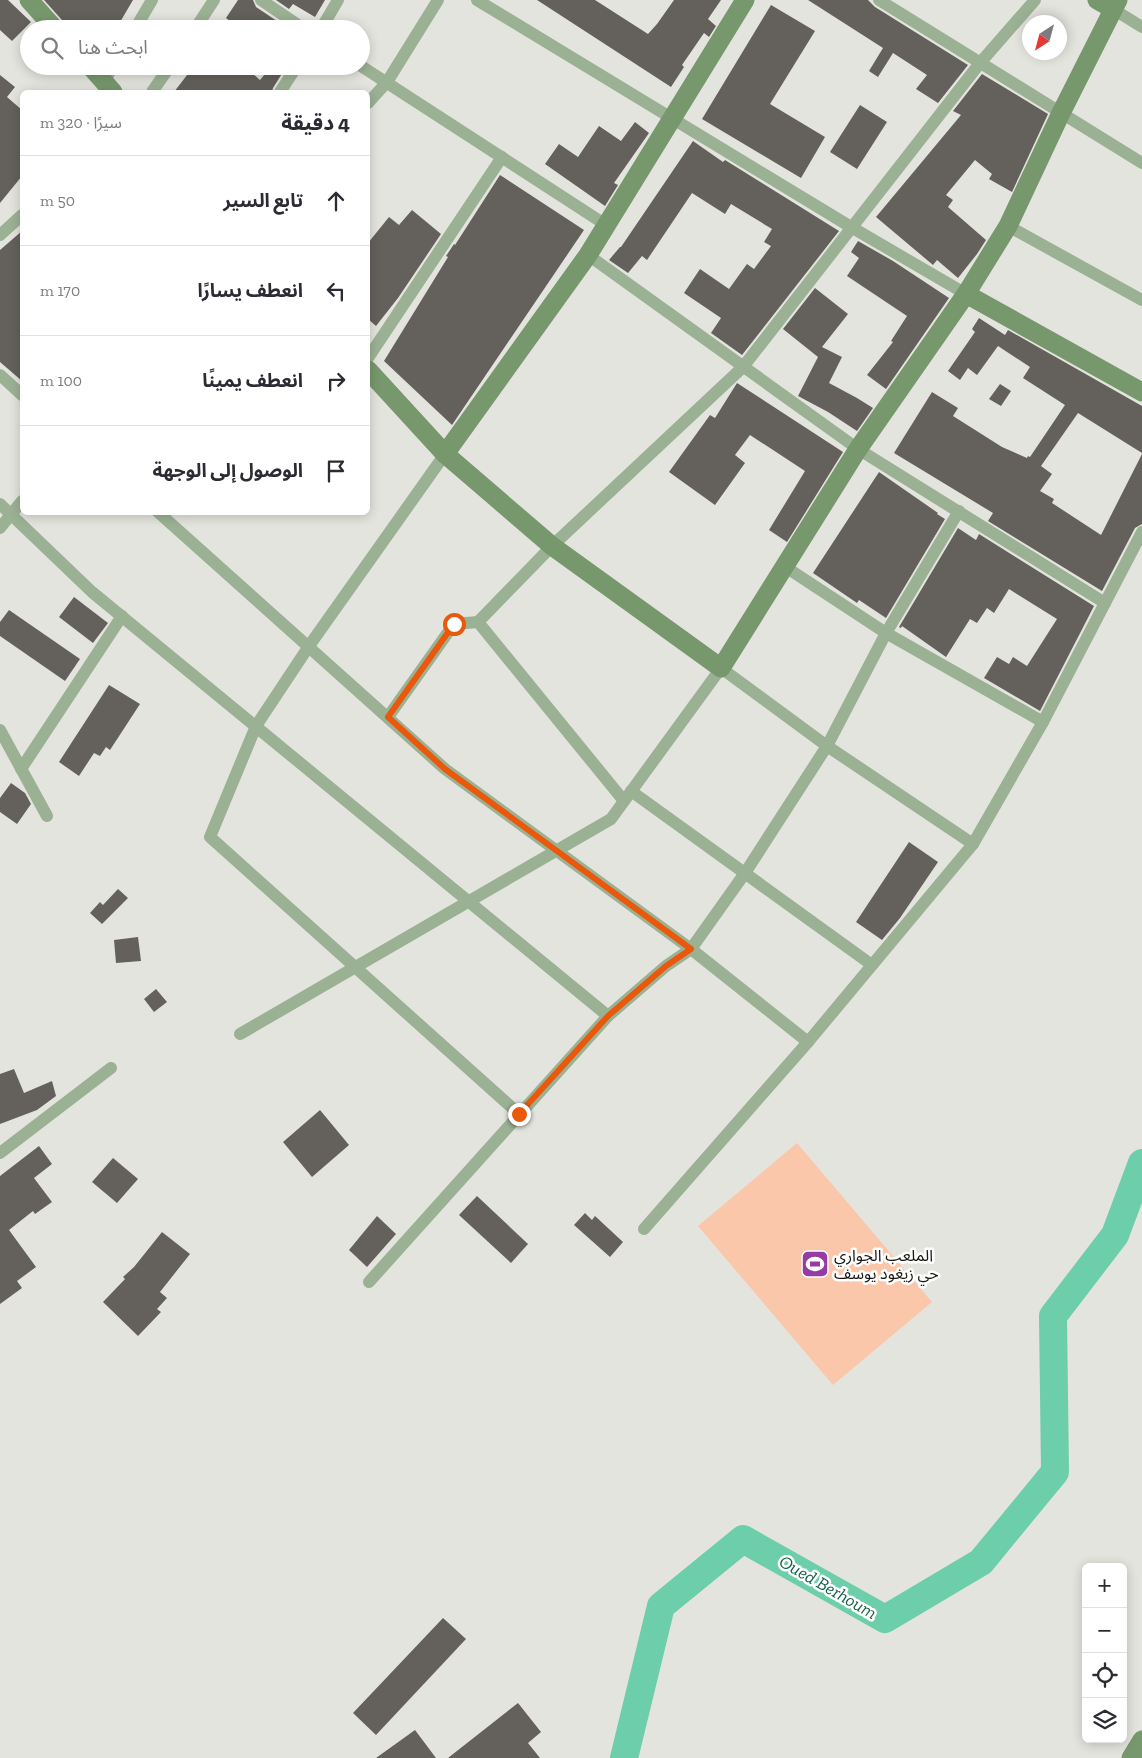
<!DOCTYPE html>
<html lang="ar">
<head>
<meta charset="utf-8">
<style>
  :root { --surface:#fff; --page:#f2f2f3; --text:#2b2b33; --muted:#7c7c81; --line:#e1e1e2 }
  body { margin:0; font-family:"Zilla Slab","Noto Sans Arabic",serif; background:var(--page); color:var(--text); direction:rtl }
  .controls { position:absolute; right:15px; bottom:15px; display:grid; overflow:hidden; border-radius:8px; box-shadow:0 2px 12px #0003 }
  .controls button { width:45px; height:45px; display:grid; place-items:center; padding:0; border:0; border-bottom:1px solid var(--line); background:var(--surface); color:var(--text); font:25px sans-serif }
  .compass { position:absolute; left:1022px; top:15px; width:45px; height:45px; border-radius:50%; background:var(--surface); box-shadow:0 2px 12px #0003; rotate:216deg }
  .stop { position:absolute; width:15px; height:15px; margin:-11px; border:4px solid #ea580c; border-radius:50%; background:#fff }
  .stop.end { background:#ea580c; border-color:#fff; box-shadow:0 1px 5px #0008 }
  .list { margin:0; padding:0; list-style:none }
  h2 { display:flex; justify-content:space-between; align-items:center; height:65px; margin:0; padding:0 20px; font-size:21px }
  h2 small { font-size:16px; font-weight:400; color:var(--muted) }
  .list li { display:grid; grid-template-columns:32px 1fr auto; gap:15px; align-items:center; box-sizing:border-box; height:90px; padding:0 20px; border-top:1px solid var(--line) }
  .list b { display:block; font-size:19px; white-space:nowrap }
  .list em { font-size:16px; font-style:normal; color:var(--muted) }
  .icon { flex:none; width:28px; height:28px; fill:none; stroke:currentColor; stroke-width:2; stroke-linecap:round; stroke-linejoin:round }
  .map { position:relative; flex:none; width:1142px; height:1758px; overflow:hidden; direction:ltr }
  .search { position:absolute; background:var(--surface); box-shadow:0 2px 12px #0003; left:20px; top:20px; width:350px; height:55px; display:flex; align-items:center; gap:12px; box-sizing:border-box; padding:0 18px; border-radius:28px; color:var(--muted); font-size:19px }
  .panel { position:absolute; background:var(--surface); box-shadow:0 2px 12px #0003; left:20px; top:90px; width:350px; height:425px; border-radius:8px; direction:rtl }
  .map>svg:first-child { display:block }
  .green { fill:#fbc7aa }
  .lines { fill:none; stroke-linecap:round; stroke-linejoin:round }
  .river { stroke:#6cceaa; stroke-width:28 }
  .building { fill:#64615c }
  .street { stroke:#9bb194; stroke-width:12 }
  .secondary { stroke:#77986d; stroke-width:19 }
  .route { stroke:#ea580c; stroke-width:6 }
  .labels { text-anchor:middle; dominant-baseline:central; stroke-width:5; stroke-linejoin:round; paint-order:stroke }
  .poi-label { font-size:16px; fill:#171815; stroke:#fffffe; text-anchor:start }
  .water-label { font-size:18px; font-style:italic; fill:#115f48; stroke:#fffffe }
</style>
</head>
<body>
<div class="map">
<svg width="1142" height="1758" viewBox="0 0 1142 1758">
  <rect width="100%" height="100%" fill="#e4e4de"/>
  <!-- green -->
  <polygon class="green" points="797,1143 932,1302 833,1385 698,1226"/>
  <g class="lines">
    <!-- river -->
    <polyline class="river" points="624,1758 661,1606 743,1539 885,1619 981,1562 1055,1472 1053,1316 1115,1235 1142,1163"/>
  </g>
  <!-- building -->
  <g class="building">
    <polygon points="0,0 8,0 31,22 12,41 0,30"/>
    <polygon points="44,0 133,0 116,29 70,29"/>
    <polygon points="238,0 253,0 256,7 280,23 276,29 241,29 226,18"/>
    <polygon points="276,0 325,0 315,17 293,4 289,9"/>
    <polygon points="537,0 595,0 648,34 657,24 674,0 721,0 708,19 716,26 709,37 704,33 682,65 684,67 671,87"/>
    <polygon points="808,0 868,0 875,7 968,65 938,103 916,89 927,75 893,53 878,77 869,71 883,48"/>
    <polygon points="771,5 815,31 770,104 825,137 801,178 702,119"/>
    <polygon points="194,66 244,66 260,80 270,68 283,72 273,88 272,92 174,92"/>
    <polygon points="982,74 1048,114 1012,192 989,179 992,174 975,160 946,195 953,200 948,207 986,240 977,254 958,278 937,260 933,265 876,217 961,115 953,111"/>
    <polygon points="0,75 15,87 7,97 22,110 22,176 0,203"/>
    <polygon points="860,105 887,122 857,169 830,152"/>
    <polygon points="635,122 649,133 614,183 618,185 605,206 545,164 559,144 578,157 599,126 621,141"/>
    <polygon points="693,141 723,162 725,160 839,231 742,355 711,333 721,318 684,293 700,269 729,289 747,264 754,269 771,246 764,242 772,229 731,204 725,214 692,193 647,260 642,256 628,273 609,260 620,247 621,247"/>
    <polygon points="500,175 584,230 452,425 384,361 448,257 446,256 454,244 455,245"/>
    <polygon points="412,210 441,234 398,298 376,326 368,319 368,243 389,217 399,225"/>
    <polygon points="22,231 22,381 0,362 0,250"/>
    <polygon points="858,241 893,261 949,298 886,389 867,375 893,342 891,341 907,316 847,276 859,258 851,252"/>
    <polygon points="815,288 848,314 822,347 842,357 829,383 857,398 873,408 857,431 828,412 798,396 818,357 783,329"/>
    <polygon points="979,318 1005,335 1008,330 1142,406 1142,453 1078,413 1041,466 1052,474 1040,491 1054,499 1052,503 1101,535 1142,454 1142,524 1135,528 1102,591 988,521 993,513 894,453 932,392 958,408 953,416 1002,447 1027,458 1028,456 1030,457 1065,405 1023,378 1030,367 998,346 977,375 968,368 960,380 948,371 975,332 972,329"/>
    <polygon points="737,383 843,452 787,542 769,530 805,471 750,435 735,455 745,463 715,505 669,472 710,415 715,418"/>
    <polygon points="1000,384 1011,391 1001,406 989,399"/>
    <polygon points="879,472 938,513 937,514 945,519 886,618 859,600 857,603 813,573"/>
    <polygon points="958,528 976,540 979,534 1094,606 1040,711 984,678 997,657 1009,664 1013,657 1027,666 1057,619 1009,589 994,613 987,608 977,623 970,619 946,657 902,626 901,628 899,627"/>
    <polygon points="74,597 108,623 93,643 59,617"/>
    <polygon points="9,610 80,659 65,681 0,636 0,622"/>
    <polygon points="109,685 140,704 110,750 106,747 100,756 94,753 79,776 59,762"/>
    <polygon points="11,783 25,793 31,804 17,824 0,812 0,798"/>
    <polygon points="909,842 938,862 900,918 882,940 856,922"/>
    <polygon points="118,889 128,898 102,924 90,913 100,902 103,905"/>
    <polygon points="138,937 141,961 116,963 114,940"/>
    <polygon points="156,989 167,1002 154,1012 144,999"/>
    <polygon points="14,1069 24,1093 52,1081 56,1096 37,1110 0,1124 0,1074"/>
    <polygon points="320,1110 349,1145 312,1177 283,1142"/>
    <polygon points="39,1146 52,1164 34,1178 52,1202 35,1214 33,1211 9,1230 36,1267 17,1281 22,1288 0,1304 0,1176"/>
    <polygon points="113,1158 138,1179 117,1203 92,1182"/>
    <polygon points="477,1196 528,1244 511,1263 459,1215"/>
    <polygon points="585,1213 592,1220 595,1216 623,1242 610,1257 574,1225"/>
    <polygon points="377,1216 396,1234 367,1267 349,1250"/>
    <polygon points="162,1232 190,1254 160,1292 167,1298 157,1309 161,1312 138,1336 103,1302 125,1279 123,1277 134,1267"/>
    <polygon points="443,1618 466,1639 376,1735 353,1713"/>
    <polygon points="518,1703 541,1732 528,1743 540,1758 448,1758"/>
    <polygon points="415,1730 436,1758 376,1758"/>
  </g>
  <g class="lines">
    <!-- street -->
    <g class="street">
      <polyline points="261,0 304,29"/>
      <polyline points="477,0 851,227 966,294"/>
      <polyline points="879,0 1142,163"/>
      <polyline points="1113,9 1142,27"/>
      <polyline points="135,29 152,0"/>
      <polyline points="195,29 214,0"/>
      <polyline points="321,29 338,0"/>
      <polyline points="361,66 606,225"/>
      <polyline points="104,82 113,66"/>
      <polyline points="152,92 170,66"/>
      <polyline points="280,92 297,66"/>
      <polyline points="368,103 387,82 438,0"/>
      <polyline points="1008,226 1142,300"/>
      <polyline points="0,235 22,215"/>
      <polyline points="588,255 858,449 1105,603"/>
      <polyline points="368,358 502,157"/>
      <polyline points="0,375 22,395"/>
      <polyline points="445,454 309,646 256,726 210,837 519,1114"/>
      <polyline points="0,504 92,592 608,1016"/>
      <polyline points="158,512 445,769 691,949 808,1042"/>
      <polyline points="0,528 22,501"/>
      <polyline points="784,566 886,633 1043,722"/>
      <polyline points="478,622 624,801"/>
      <polyline points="388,717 454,624 478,622 552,546 743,367 980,63 1035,0"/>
      <polyline points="0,730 47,816"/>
      <polyline points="21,769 122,616"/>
      <polyline points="631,791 872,965"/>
      <polyline points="240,1034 611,819 721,668 827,746 973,844"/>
      <polyline points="0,1153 111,1068"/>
      <polyline points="644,1229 808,1042 973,844 1043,722 1142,532"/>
      <polyline points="369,1282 608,1016 666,966 691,949 745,873 827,746 886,633 959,511"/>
    </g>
    <!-- secondary -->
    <g class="secondary">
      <polyline points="29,0 55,29"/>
      <polyline points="1097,0 1113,9"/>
      <polyline points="90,66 113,92"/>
      <polyline points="966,294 1142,392"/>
      <polyline points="368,370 445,454 552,546 721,668 858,449 966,294 1008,226 1061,113 1118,0"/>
      <polyline points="445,454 588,255 745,0"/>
      <polyline points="1131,1758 1142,1740"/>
    </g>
  </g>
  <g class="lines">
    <!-- route -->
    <polyline class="route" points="454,624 388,717 445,769 691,949 666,966 608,1016 519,1114"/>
  </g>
  <!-- icons -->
  <defs>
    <g id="stadium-square" transform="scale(1.4375)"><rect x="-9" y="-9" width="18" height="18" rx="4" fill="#963aa4" stroke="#fffffe"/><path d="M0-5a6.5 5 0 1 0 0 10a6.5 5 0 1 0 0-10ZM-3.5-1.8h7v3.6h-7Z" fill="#fff"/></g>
  </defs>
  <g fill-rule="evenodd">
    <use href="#stadium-square" x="815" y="1264"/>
  </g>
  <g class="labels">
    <!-- poi labels -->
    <g class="poi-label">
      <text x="834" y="1255">الملعب الجواري<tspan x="834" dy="18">حي زيغود يوسف</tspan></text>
    </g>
    <!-- water labels -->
    <g class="water-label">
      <text transform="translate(828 1587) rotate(30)">Oued Berhoum</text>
    </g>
  </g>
</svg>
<div class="controls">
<button>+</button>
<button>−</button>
<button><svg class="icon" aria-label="locate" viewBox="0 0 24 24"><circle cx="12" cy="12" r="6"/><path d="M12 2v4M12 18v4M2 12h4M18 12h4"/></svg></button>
<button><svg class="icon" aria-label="layers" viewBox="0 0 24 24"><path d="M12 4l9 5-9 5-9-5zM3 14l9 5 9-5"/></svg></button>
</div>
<svg class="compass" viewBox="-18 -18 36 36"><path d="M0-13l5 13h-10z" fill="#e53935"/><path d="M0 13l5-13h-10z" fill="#7c7c81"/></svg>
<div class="stop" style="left:454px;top:624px"></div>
<div class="stop end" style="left:519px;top:1114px"></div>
<div class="search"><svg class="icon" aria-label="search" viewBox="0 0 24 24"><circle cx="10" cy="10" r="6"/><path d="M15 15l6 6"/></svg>ابحث هنا</div>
<section class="panel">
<h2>4 دقيقة<small>سيرًا · 320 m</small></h2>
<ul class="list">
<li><svg class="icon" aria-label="ahead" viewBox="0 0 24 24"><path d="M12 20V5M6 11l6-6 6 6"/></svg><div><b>تابع السير</b></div><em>50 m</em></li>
<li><svg class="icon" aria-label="left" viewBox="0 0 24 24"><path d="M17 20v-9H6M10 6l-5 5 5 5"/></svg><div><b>انعطف يسارًا</b></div><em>170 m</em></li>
<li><svg class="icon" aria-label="right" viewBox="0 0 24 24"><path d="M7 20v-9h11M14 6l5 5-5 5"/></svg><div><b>انعطف يمينًا</b></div><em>100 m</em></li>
<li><svg class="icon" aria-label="arrive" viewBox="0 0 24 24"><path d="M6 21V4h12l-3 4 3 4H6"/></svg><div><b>الوصول إلى الوجهة</b></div></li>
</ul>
</section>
</div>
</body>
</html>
